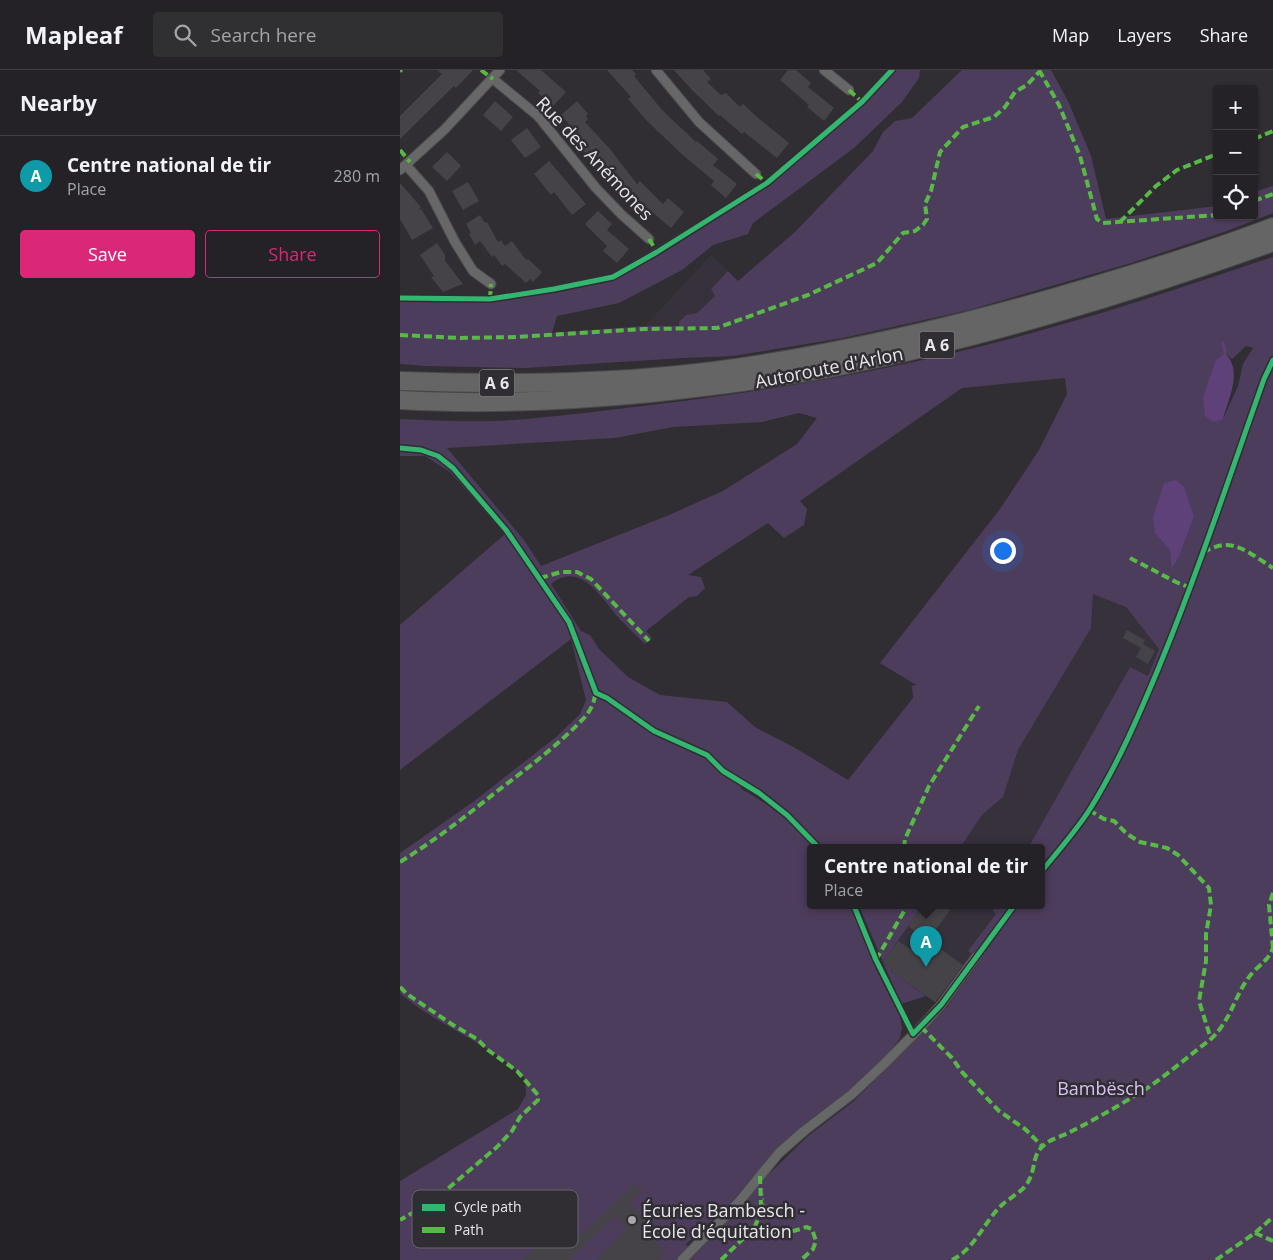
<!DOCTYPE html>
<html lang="en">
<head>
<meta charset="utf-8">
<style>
  :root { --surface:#242226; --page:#302f32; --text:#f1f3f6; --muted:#a3a4a7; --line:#413f43; --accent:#db2777 }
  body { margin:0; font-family:"Open Sans",sans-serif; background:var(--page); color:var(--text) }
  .controls { position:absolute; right:15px; top:15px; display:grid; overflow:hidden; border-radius:5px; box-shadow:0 1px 4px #0004 }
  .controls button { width:45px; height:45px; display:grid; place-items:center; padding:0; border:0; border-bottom:1px solid var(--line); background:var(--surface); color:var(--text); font:25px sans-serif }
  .you { position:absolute; left:602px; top:480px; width:18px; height:18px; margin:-12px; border:4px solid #fff; border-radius:50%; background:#1a73e8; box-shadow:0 0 0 8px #1a73e833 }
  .badge { display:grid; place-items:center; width:32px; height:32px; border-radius:50%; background:var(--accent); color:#fff; font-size:16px; font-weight:700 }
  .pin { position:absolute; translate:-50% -41px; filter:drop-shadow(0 1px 2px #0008) }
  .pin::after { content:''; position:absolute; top:26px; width:18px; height:15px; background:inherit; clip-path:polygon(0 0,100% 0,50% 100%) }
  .popup { position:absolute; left:407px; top:774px; width:238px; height:65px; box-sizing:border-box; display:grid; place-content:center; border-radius:5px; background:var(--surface); filter:drop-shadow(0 1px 4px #0005); font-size:16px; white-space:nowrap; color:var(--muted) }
  .popup b { font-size:19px; color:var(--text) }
  .popup::after { content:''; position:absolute; left:50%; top:100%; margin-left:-10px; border:10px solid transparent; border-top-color:var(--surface) }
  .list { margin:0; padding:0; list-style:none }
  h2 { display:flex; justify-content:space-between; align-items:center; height:65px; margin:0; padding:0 20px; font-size:21px }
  h2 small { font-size:16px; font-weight:400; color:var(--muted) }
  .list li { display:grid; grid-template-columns:32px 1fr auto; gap:15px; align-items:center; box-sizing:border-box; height:80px; padding:0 20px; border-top:1px solid var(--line) }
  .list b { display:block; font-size:19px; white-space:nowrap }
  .list p { margin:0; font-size:16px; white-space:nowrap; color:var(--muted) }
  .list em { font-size:16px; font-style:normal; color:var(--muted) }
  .actions { display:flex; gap:10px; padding:15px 20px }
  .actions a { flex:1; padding:11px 0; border:1px solid var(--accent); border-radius:5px; text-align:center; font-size:18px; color:var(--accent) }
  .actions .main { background:var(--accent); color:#fff }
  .icon { flex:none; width:28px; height:28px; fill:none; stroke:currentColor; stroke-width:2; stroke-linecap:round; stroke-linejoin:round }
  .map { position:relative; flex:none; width:873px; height:1190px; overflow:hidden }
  header { display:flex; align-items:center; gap:30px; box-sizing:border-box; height:70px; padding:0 25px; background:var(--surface); border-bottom:1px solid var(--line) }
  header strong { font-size:24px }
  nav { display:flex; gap:28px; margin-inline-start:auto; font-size:18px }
  .search { width:350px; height:45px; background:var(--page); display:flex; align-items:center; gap:12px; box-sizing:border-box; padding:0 18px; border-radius:5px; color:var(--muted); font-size:19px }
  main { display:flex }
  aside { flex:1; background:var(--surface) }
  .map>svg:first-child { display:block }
  .built { fill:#37313c }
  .green { fill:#4d3d5c; fill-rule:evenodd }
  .water { fill:#5f4179 }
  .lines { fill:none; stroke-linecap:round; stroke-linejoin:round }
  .stream { stroke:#5f4179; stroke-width:3 }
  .building { fill:#454347 }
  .minor-casing { stroke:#4a494b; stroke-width:11 }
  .motorway-casing { stroke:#4a494b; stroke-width:20 }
  .path { stroke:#666567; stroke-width:2; stroke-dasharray:2.5 2.5; stroke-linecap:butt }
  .minor { stroke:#676768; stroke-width:9 }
  .motorway { stroke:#666566; stroke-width:18 }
  .quiet { stroke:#58b947; stroke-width:4; stroke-dasharray:8 4; stroke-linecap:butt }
  .cycleway-casing { stroke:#302d33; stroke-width:8 }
  .cycleway { stroke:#33b770; stroke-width:5 }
  .poi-dot { fill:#a8a6aa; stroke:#302d33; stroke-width:2 }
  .labels { text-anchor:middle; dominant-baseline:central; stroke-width:5; stroke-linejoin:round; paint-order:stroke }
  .shield { fill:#302d33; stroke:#b1aeb3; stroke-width:1 }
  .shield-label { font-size:16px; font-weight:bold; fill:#e8e6ea }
  .street-label { font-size:18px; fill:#e8e6ea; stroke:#302d33 }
  .park-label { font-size:18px; fill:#dbc0f6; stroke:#302d33 }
  .poi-label { font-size:18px; fill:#e8e6ea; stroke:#302d33; text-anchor:start }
  .key { fill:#302d33; stroke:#67646a; stroke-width:1 }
  .key-label { font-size:14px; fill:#e8e6ea }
</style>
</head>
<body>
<header>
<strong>Mapleaf</strong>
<div class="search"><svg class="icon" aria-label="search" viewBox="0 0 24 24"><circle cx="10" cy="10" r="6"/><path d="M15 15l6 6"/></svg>Search here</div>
<nav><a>Map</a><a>Layers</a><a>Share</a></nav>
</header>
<main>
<aside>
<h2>Nearby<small></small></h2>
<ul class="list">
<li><span class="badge" style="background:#0f9aa8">A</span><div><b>Centre national de tir</b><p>Place</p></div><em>280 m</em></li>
</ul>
<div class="actions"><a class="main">Save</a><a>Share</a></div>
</aside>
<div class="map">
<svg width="873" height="1190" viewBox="0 0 873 1190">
  <rect width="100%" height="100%" fill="#302e32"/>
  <!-- built -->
  <g class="built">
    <polygon points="311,185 328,201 311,219 315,226 297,243 280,256 245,256"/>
    <polygon points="693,523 726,537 759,579 748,606 730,597 628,778 560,778 582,745 603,727 618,680 691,558"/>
    <polygon points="522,836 595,836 593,841 597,844 569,881 572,884 536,933 491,901 492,899 483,892"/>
  </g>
  <!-- green -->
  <g class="green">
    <polygon points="489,0 520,0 519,8 502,32 454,78 353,153 348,164 313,175 282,200 219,233 157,246 152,263 245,256 279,256 279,252 286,245 297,243 315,226 311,219 328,201 338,211 395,162 473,81 483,62 495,51 512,48 562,0 651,0 668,31 691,86 706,149 817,136 817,146 854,146 854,122 873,116 873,143 824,162 731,193 569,240 443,268 333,286 283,288 125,298 26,296 0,294 0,224 90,228 214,203 367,110 440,48 480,11"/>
    <path d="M873 187V1190H0V1111L118 1039 126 1025 125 1009C90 972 38 957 0 923V783L73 732 156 667 180 644 186 630 171 569 0 700V555L105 464 50 402 25 386H0V349C41 351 84 353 126 349 170 345 215 339 259 334 390 318 520 295 646 259 723 238 798 212 873 187ZM846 276 853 278 843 294 838 316 823 349 825 283 832 289ZM665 308 667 324 639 380 600 439 480 593 516 615 512 616 513 628 448 710 397 679 355 657 327 632 260 625 228 607 199 579 190 565 181 561 151 514C180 491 199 525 217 546 226 556 236 565 245 574L252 568 246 561 289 527 297 526 305 518 301 507 288 505 368 453 384 468 404 455 407 439 400 431 562 318ZM399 343 417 348 397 374 323 421 269 445 141 496 124 470 47 378 215 368 273 357 362 352ZM794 447 779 487 773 498 770 479ZM693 524 726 537 759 579 748 606 730 597 628 778H641V836H595L593 841 596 844 568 881 580 891 546 938 516 969 454 1031 408 1066 291 1180 286 1174 329 1135 379 1076 401 1057 448 1021 479 993 495 975 500 968 502 958 500 947 476 899 451 836H411V778H414C395 754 368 733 341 719L343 715C371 728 400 753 419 778H560L582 745 603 727 618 680 691 558Z"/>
    <polygon points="459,836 522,836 483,892 492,899 491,901 526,926 501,934"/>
  </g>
  <!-- water -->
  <g class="water">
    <path d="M825 283C843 301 829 327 823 349L814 352 805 346 803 327 816 290Z"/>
    <polygon points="776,410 784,417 794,447 779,487 772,499 770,480 755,463 753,447 764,413"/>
  </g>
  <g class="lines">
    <!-- stream -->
    <polyline class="stream" points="823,273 825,283"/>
  </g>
  <!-- building -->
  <g class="building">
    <polygon points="37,0 73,0 56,18 54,16 0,69 0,46 42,4"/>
    <polygon points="116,0 141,0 166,22 153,36 138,23 140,21"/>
    <polygon points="207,0 232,0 236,4 234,6 263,41 296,72 297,71 318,89 313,95 337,114 326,128 311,115 314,111 285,87 247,51 228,29 231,27"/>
    <polygon points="274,0 303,0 311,9 307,12 321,25 326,23 340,37 343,34 357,47 389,73 377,88 344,62 342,64 320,45 319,46 292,20"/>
    <polygon points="388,0 396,0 411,13 408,17 434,38 424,51 407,37 409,35 380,10"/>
    <polygon points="95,31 113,47 101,61 83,45"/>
    <polygon points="177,31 188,44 186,46 188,49 185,52 210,79 237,114 240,111 263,134 268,128 284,142 271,158 245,136 242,139 214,112 197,91 194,93 175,72 180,67 161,45"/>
    <polygon points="127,58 141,77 125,88 111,70"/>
    <polygon points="47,82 61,96 47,111 32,97"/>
    <polygon points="149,91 186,134 172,145 154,122 151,125 134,104"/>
    <polygon points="68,112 79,131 63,140 52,121"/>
    <polygon points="0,113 21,137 18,140 21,139 33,158 12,170 0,149"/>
    <polygon points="198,141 212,154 207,160 229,179 217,193 203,181 207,176 185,154"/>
    <polygon points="80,145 85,153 87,152 98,172 101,170 105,176 112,171 126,190 128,189 142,202 133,212 130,209 126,213 105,194 102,196 94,185 92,187 80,171 75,175 69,164 71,163 66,154"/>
    <polygon points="37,173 45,185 45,191 63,214 43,222 31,207 34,206 20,185"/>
    <polygon points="727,560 745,570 741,578 723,568"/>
    <polygon points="743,574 755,581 748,594 736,587"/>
    <polygon points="522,836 543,836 550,840 528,870 563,895 535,932 491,901 492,899 483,892 498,871 510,879 520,865 508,856"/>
    <polygon points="235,1114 241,1122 230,1133 249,1153 243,1159 266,1183 259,1190 196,1190 227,1159 215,1146 169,1190 122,1190 165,1150 180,1166"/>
  </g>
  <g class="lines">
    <!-- minor casing -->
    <g class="minor-casing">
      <g id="minor">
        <polyline points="256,0 299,52 356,104"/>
        <polyline points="424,0 449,20"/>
        <polyline points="93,9 138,46 196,118 222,145 249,169"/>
        <polyline points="6,95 29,121 55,172 73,201 91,214"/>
        <polyline points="0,100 44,60 100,0"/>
        <polyline points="282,1190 338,1133 379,1083 404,1061 451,1025 483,995 521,957 541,935 576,887"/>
      </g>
    </g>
    <!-- motorway casing -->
    <g class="motorway-casing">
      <g id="motorway">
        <path d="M0 311C112 315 225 314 336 298 456 280 574 252 690 217 751 199 813 180 873 157"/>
        <path d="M0 330C84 335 168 331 251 323 319 316 388 307 455 293 598 264 736 221 873 172"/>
      </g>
    </g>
    <!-- path -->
    <polyline class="path" points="362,1118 364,1137"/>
    <!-- minor -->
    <use href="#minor" class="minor"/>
    <!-- motorway -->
    <use href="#motorway" class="motorway"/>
    <!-- quiet -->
    <g class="quiet">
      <polyline points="81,0 93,9"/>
      <polyline points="639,0 659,35 680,86 697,149 703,153 817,145"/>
      <polyline points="0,1 2,0"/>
      <polyline points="449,20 462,32"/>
      <polyline points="854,69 873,61"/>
      <polyline points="0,80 10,92"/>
      <polyline points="356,104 367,113"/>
      <polyline points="854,131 873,124"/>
      <polyline points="720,152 756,116 777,100 817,84"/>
      <polyline points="249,169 257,182"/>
      <polyline points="90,229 91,214"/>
      <polyline points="0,265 60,268 117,267 245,259 317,258 408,225 477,193 503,163 515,161 523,155 527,149 525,134 531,121 540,82 563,57 594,47 605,37 615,22 627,15 639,2"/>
      <path d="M803 482C810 479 818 475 826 475 842 475 860 490 873 498"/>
      <polyline points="730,488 776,512 791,518"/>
      <polyline points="140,508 161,502 177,502 191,509 249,571"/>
      <polyline points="689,740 704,749 714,751 727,764 740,772 767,778 778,785 809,818 811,835 806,864 806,891 799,931 811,969"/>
      <polyline points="504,778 505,769 529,716 579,636"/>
      <path d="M0 792C34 771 65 747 96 722 125 700 156 677 181 651 189 644 196 631 195 621"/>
      <polyline points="873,823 869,835 873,878"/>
      <polyline points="476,890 507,836"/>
      <polyline points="0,917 7,924 53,955 77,969 88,980 117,1001 138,1025 138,1030 120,1047 112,1061 97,1077 32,1132 0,1150"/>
      <polyline points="521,957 552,988 562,1002 599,1041 625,1059 642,1076"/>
      <path d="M360 1106 361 1136 364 1137 354 1158C363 1169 394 1162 406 1157L412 1159 416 1171 413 1179 401 1190"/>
      <polyline points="855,1163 873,1171"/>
      <polyline points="321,1190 354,1158"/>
      <path d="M552 1190C576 1178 584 1151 603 1134 612 1126 625 1121 630 1108 635 1098 633 1085 642 1077 650 1068 662 1067 672 1061 694 1050 716 1037 738 1024 764 1008 787 987 811 969 833 948 834 924 853 902 861 894 869 889 873 878"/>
      <polyline points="816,1190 855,1163 873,1147"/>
    </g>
    <!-- cycleway casing -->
    <g class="cycleway-casing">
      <g id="cycleway">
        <polyline points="0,228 90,229 154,219 213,207 257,182 367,113 462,32 492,0"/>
        <polyline points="0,378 21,380 38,386 53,398 106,460 169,552 196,623 207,628 254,661 307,685 323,701 359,723 387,745 419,778"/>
        <path d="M641 802C658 781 676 761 690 739 718 694 739 645 759 597 798 502 830 405 864 309L873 290"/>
        <polyline points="454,836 476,890 513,964 541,935 614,836"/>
      </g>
    </g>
    <!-- cycleway -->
    <use href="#cycleway" class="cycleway"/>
  </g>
  <!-- markers -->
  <circle class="poi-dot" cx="232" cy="1150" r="5"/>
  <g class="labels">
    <!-- shield labels -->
    <g class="shield">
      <rect x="519.5" y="261.5" width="35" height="27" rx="4"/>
      <rect x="79.5" y="299.5" width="35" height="27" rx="4"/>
    </g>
    <g class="shield-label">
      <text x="537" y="275">A 6</text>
      <text x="97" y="313">A 6</text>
    </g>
    <!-- street labels -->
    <g class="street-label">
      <text transform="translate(195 88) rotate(47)">Rue des Anémones</text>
      <text transform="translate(429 297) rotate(-11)">Autoroute d'Arlon</text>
    </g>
    <!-- park labels -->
    <g class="park-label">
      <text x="701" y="1018">Bambësch</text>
    </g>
    <!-- poi labels -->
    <g class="poi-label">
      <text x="242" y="1140">Écuries Bambesch -<tspan x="242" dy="21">École d'équitation</tspan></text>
    </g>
  </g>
  <!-- legend -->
  <rect x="12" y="1120" width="166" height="58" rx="8" class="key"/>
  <rect x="22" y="1134" width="23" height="7" fill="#33b770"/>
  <rect x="22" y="1157" width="23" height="6" fill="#58b947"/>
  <g class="key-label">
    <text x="54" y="1142">Cycle path</text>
    <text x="54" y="1165">Path</text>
  </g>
</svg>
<div class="controls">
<button>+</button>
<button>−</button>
<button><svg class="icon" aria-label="locate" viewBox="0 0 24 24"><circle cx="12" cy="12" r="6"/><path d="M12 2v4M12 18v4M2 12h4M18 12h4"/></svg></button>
</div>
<div class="you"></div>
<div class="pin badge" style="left:526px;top:897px;background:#0f9aa8">A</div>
<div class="popup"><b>Centre national de tir</b>Place</div>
</div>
</main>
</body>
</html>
